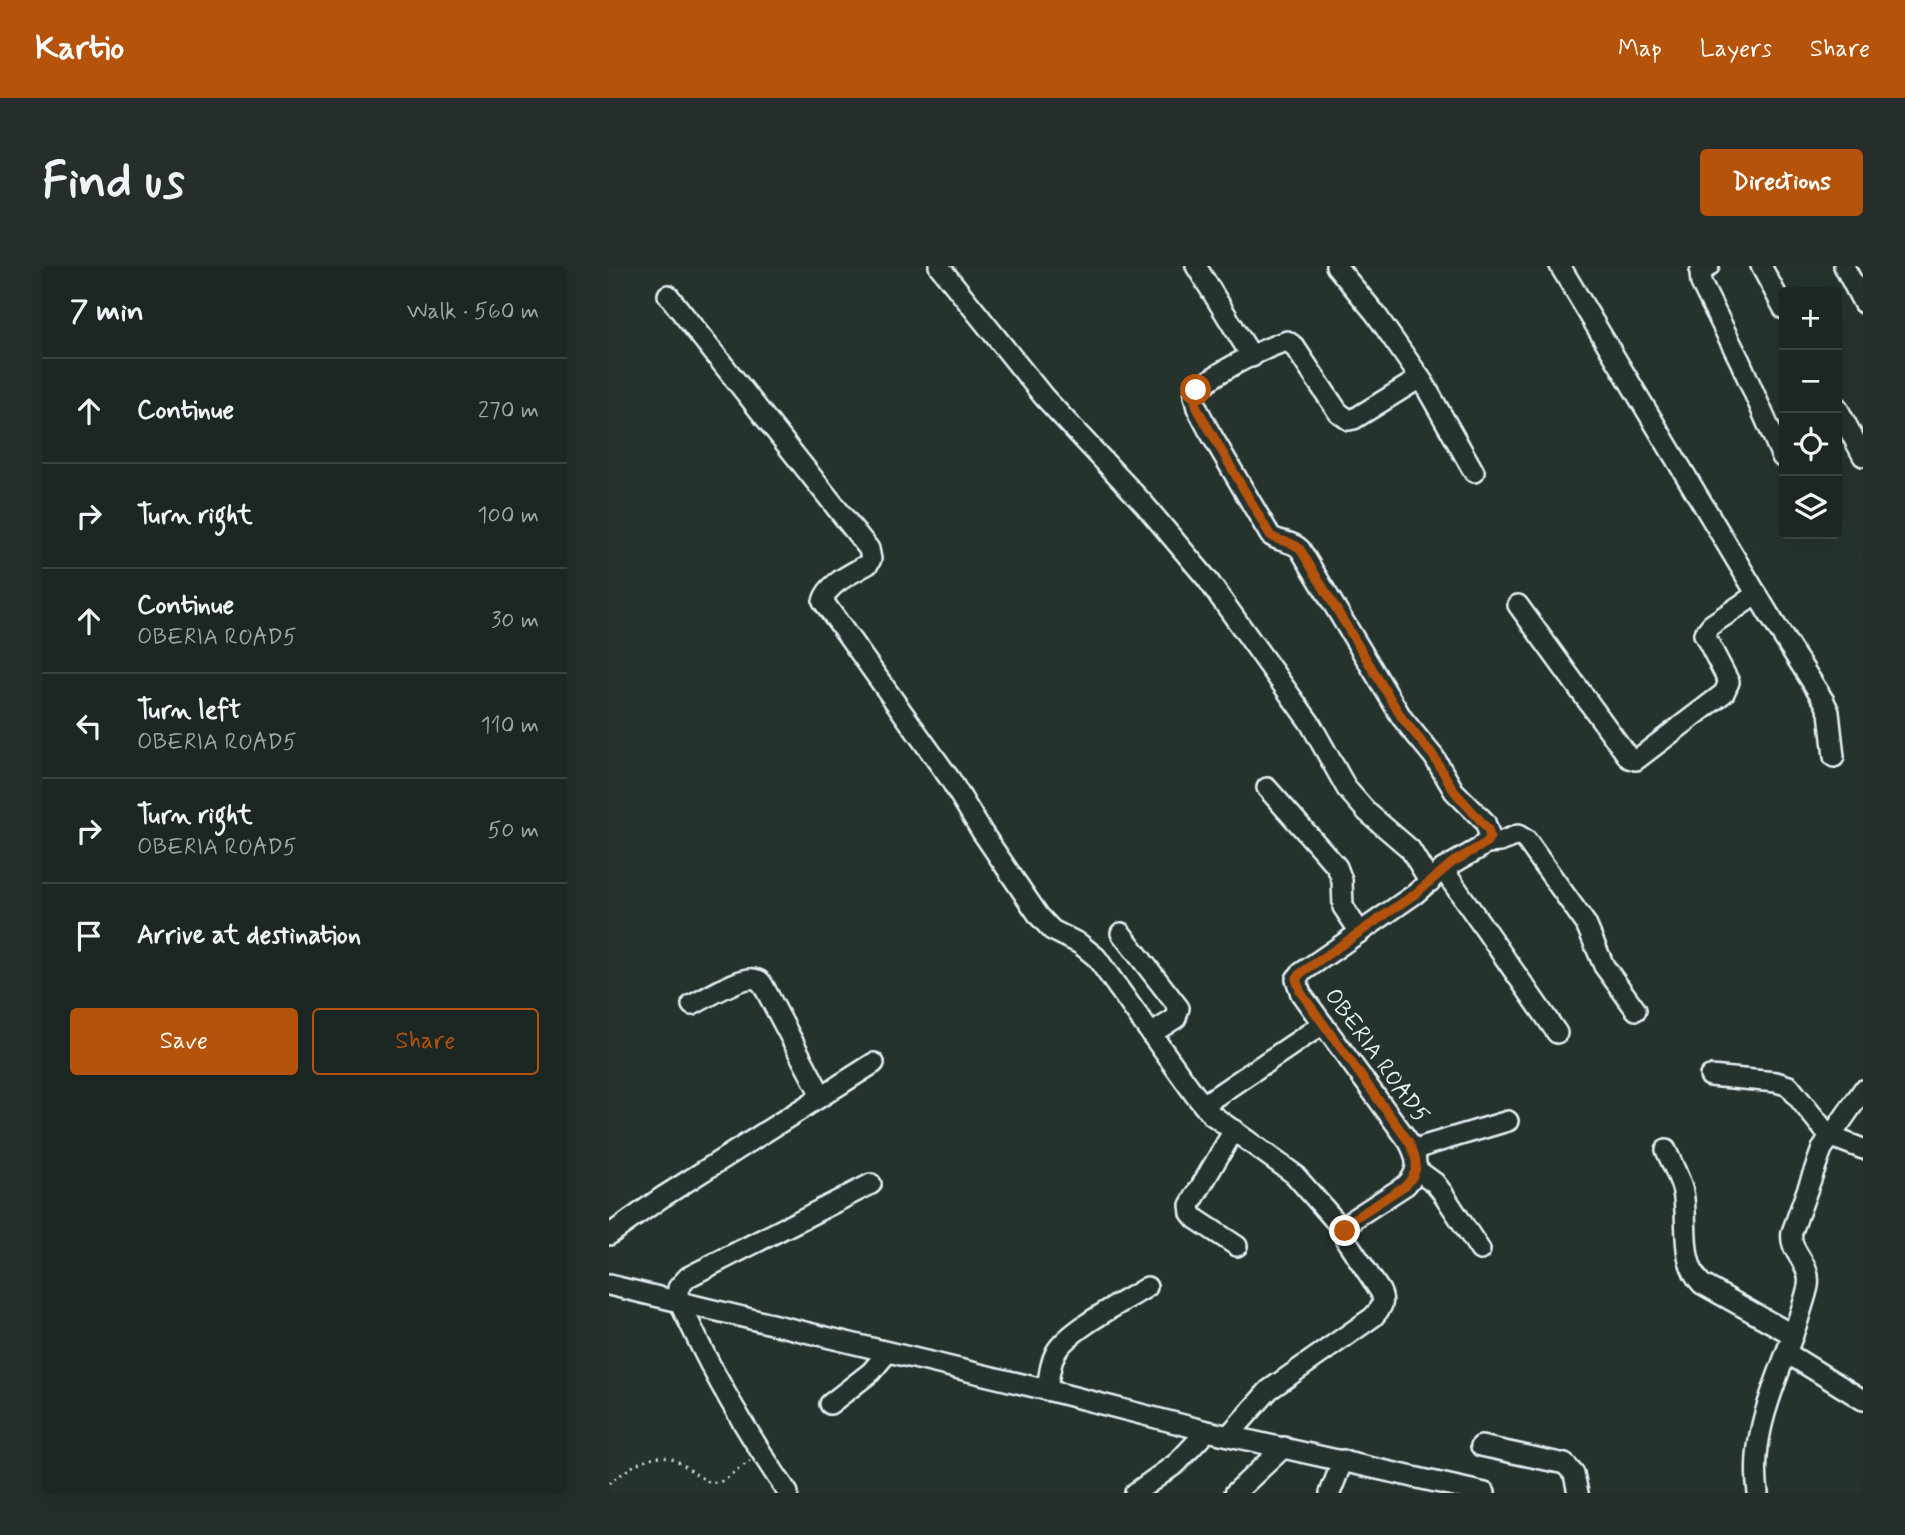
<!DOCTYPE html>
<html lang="en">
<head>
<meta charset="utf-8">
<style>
  :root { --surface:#1c2622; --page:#252e2a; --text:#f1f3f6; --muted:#a0a5a5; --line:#3a4340; --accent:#b45309 }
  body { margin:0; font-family:Mynerve,sans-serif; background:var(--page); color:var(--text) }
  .controls { position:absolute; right:21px; top:21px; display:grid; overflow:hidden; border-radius:7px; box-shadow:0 7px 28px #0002 }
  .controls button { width:63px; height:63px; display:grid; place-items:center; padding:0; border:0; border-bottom:2px solid var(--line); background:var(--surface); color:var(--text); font:35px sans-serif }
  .stop { position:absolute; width:21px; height:21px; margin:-16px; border:5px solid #b45309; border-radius:50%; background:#fff }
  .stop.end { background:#b45309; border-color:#fff; box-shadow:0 2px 7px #0008 }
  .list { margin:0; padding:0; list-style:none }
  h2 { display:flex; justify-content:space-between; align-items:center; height:91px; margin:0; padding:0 28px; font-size:30px }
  h2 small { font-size:23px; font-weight:400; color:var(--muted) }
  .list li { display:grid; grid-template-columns:46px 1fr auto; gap:21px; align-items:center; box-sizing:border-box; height:105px; padding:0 28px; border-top:2px solid var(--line) }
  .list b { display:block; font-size:26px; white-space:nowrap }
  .list p { margin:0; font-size:23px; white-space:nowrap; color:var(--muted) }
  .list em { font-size:23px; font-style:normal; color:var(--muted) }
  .actions { display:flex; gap:14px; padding:21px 28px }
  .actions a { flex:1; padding:16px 0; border:2px solid var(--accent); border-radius:7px; text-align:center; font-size:24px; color:var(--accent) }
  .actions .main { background:var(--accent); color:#fff }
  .icon { flex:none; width:38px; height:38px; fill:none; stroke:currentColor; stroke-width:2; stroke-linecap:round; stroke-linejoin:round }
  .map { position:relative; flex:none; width:1254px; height:1227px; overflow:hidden; border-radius:7px }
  header { display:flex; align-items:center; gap:42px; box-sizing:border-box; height:98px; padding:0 35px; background:var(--accent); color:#fff }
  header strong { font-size:33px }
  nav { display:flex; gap:38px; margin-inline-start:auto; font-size:24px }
  .intro { display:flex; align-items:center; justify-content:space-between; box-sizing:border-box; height:168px; padding:0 42px }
  h1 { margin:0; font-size:49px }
  .button { padding:18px 32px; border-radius:7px; background:var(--accent); color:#fff; font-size:24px; font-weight:700 }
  main { display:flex; gap:42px; padding:0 42px }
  aside { flex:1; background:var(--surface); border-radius:7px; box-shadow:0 7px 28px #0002 }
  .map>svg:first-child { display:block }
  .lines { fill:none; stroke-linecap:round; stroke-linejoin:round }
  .minor-casing { stroke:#e8f1f8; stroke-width:24 }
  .path { stroke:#e8f1f8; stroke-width:2.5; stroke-dasharray:2 5; stroke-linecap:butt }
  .minor { stroke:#26332d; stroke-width:19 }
  .route { stroke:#b45309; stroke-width:9 }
  .labels { text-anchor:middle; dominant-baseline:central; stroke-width:5; stroke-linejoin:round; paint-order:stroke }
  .street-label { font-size:23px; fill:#e8f1f8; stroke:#26332d }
</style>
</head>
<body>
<header>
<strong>Kartio</strong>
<nav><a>Map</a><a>Layers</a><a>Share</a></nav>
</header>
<div class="intro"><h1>Find us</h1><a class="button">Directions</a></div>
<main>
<aside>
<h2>7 min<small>Walk · 560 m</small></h2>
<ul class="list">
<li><svg class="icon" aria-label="ahead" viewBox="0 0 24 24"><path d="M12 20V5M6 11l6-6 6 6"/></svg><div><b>Continue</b></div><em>270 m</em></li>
<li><svg class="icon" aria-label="right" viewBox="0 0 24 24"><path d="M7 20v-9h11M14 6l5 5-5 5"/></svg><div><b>Turn right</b></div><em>100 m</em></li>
<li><svg class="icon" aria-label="ahead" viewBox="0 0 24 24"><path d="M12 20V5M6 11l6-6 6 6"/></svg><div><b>Continue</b><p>OBERIA ROAD5</p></div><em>30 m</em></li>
<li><svg class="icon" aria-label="left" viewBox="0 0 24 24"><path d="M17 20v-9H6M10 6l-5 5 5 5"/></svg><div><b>Turn left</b><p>OBERIA ROAD5</p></div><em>110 m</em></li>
<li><svg class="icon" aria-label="right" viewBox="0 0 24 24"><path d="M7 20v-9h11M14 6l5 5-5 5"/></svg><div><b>Turn right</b><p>OBERIA ROAD5</p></div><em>50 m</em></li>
<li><svg class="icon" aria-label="arrive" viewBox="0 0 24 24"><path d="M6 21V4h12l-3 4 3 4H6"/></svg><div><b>Arrive at destination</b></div></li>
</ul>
<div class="actions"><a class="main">Save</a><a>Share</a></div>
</aside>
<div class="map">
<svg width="1254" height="1227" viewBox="0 0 1254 1227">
  <rect width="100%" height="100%" fill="#26332d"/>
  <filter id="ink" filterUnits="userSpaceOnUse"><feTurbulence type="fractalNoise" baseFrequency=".0143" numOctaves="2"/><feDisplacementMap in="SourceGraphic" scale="14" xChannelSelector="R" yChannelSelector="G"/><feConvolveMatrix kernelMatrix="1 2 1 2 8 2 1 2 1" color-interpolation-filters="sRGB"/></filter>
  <g filter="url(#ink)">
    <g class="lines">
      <!-- minor casing -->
      <g class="minor-casing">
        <g id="minor">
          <polyline points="330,0 435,131 535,238 598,313 701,457 738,523 758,546 801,583 821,616"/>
          <polyline points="587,0 643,91"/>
          <polyline points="727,0 766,47 814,116 865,206"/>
          <polyline points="951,0 1159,347 1215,435 1220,446 1225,491"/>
          <polyline points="1100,0 1091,7 1092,17 1131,95 1173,191"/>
          <polyline points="1152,0 1175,43"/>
          <polyline points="1235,0 1254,37"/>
          <path d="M59 29 260 283 262 293 259 298C244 307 219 317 214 335L341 513 373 566 430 650 443 664 471 678 487 691 586 829 603 849 685 908 736 966"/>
          <polyline points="1228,141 1254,190"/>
          <polyline points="909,339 1020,492 1027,494 1115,427 1120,416 1095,368 1102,359 1148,328"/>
          <polyline points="658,522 728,601 733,614 734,641 751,666"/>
          <polyline points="877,577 891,576 909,569 917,574 977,658 995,700 1027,744"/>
          <polyline points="834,603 948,767"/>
          <polyline points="512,667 570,742 567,752 542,768"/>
          <path d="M83 739C96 733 132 710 145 713 151 714 151 715 154 719L212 829"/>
          <polyline points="1101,810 1167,816 1180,820 1220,870 1254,883"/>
          <polyline points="594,839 714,758"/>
          <polyline points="625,864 581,939 582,947 587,953 628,980"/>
          <path d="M1057 884C1063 898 1071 912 1074 926 1080 956 1070 995 1093 1018L1184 1069"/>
          <polyline points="805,885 818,879 899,855"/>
          <polyline points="807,903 826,917 833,926 871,984"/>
          <polyline points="0,969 52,932 265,797"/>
          <polyline points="0,1019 438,1124 598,1165 876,1227"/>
          <polyline points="1178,1087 1254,1134"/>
          <path d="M438 1124C440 1111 441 1097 447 1086 459 1064 516 1035 538 1021"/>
          <polyline points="221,1138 262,1106 278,1087"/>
          <path d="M620 1169 660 1124 764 1051C772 1042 777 1037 771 1025L737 974 736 966 746 952 797 919C811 905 809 893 800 876L692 728 687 713 692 707 806 628 834 603 871 582 881 571 876 556 845 525 825 491 793 452 691 283C682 274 670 277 661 269L599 163 588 142 585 130C592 112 658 81 678 75L685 80 729 146 740 154 745 153 811 112"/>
          <polyline points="872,1180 956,1198 965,1208 969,1227"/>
          <path d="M179 1227C143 1174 110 1120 83 1062 77 1049 68 1037 69 1022L79 1011 262 918"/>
          <polyline points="526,1227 568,1197 598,1165"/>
          <polyline points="626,1227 675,1181"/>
          <polyline points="721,1227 734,1194"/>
          <path d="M1149 1227C1140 1163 1171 1110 1190 1051 1193 1041 1197 1030 1199 1020 1203 997 1179 986 1183 966L1213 883 1254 824"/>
        </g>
      </g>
      <!-- path -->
      <path class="path" d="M0 1217C20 1203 45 1180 70 1196 81 1203 90 1212 103 1217L113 1215 141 1195"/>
      <!-- minor -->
      <use href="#minor" class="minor"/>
    </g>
  </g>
  <g class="lines" filter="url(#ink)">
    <!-- route -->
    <path class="route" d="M587 124 585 130 588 142 661 269C670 277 682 274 691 283L793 452 825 491 845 525 879 563 881 571 877 577 844 596 806 628 692 707 687 713 692 727 800 876C809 893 811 905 797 919L746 952 736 965"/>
  </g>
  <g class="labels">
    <!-- street labels -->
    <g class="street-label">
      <text transform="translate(767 790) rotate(54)">OBERIA ROAD5</text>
    </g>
  </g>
</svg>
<div class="controls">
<button>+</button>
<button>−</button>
<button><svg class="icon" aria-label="locate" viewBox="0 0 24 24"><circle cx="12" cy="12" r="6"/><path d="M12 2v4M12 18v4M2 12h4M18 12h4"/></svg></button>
<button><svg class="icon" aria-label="layers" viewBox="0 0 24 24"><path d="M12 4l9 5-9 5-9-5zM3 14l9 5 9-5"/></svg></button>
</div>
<div class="stop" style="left:587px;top:124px"></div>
<div class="stop end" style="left:736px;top:965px"></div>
</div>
</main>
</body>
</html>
